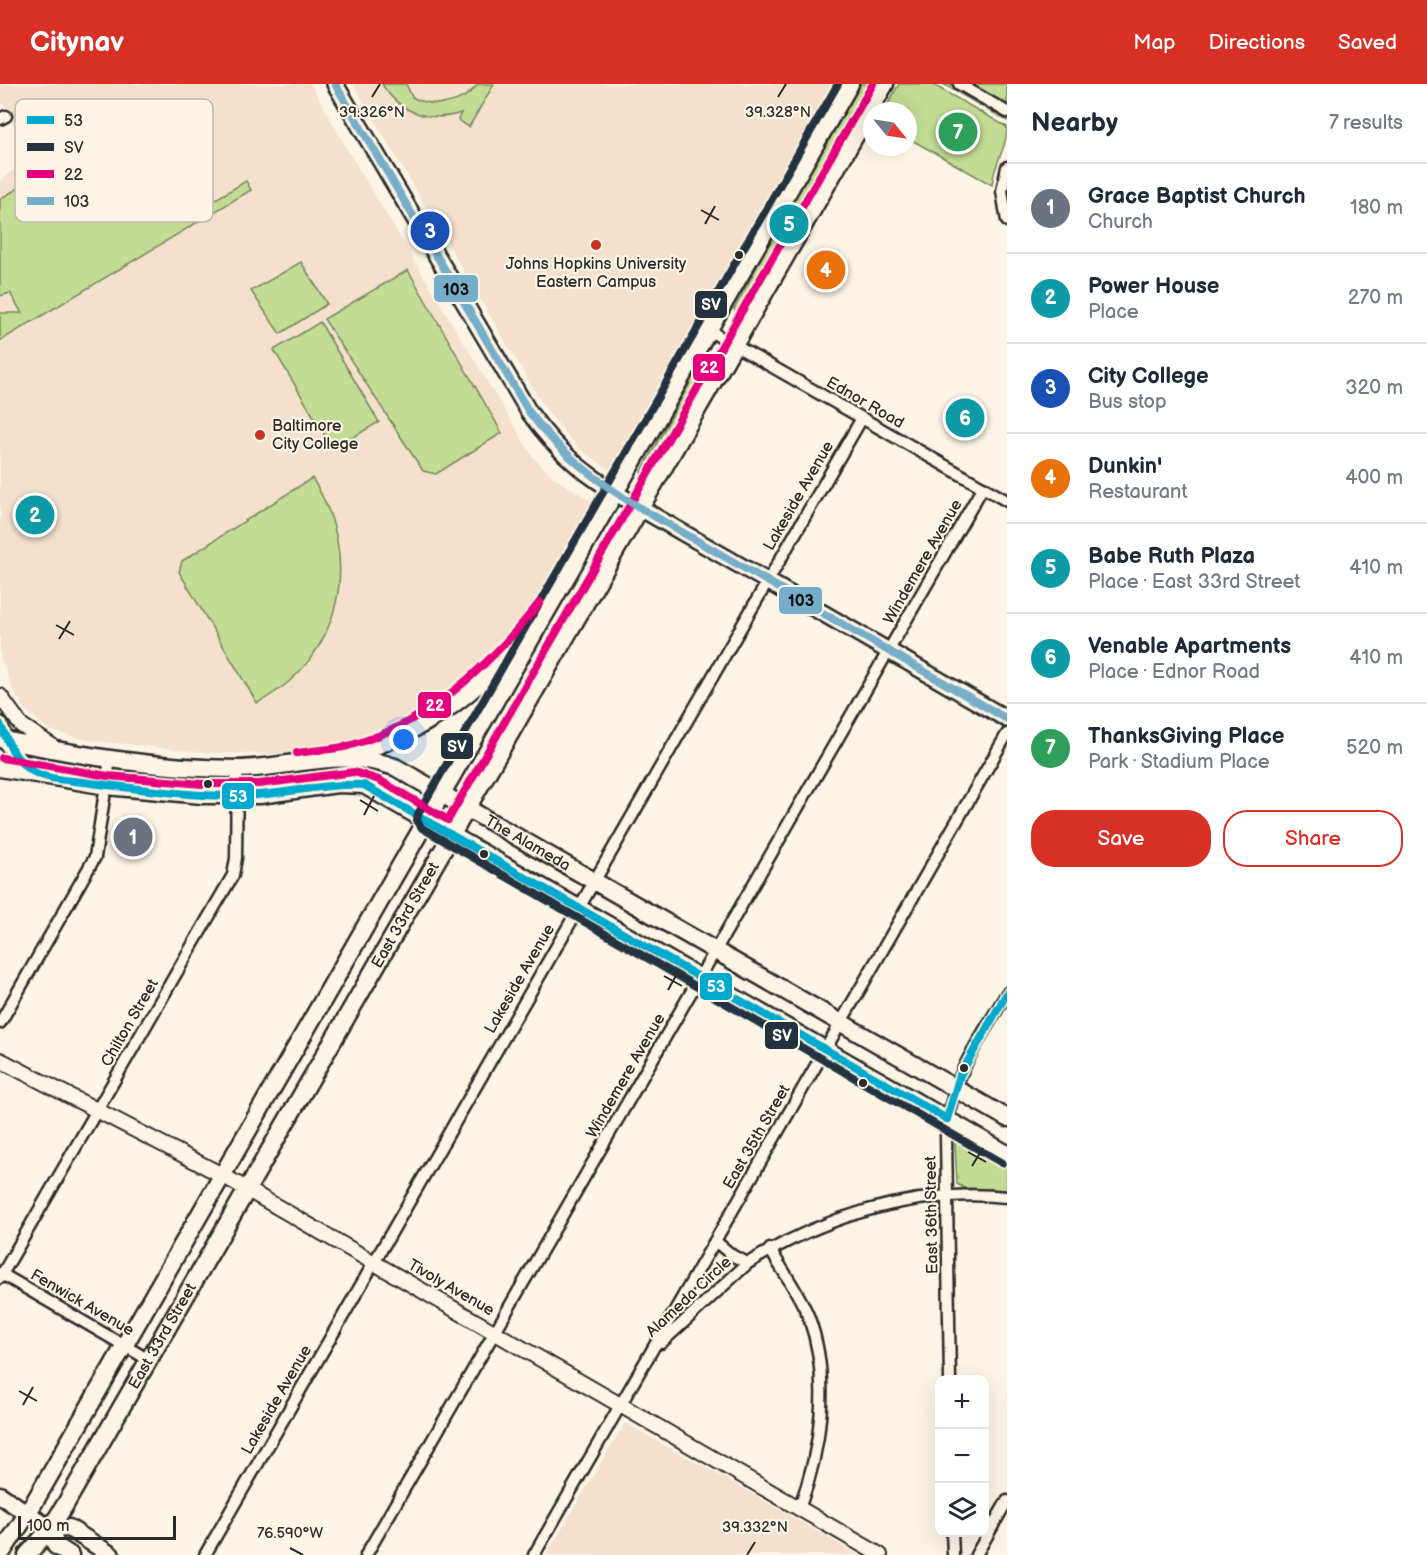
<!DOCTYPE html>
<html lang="en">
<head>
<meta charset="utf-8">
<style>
  :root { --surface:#fff; --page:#f2f2f3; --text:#1f2937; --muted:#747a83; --line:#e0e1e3; --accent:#d93025 }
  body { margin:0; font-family:"Balsamiq Sans",sans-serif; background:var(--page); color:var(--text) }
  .controls { position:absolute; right:18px; bottom:18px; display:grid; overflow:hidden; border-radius:12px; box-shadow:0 6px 24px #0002 }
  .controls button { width:54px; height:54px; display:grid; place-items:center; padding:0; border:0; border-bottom:2px solid var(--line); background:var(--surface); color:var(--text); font:30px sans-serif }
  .compass { position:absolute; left:863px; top:18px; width:54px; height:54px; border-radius:50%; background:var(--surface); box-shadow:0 6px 24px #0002; rotate:120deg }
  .scale { position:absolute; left:18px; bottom:15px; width:158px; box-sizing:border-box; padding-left:6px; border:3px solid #2b2b2b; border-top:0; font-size:16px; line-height:21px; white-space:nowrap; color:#2b2b2b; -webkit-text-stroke:4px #fcf5e5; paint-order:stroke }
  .you { position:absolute; left:404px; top:656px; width:21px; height:21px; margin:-15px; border:4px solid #fff; border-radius:50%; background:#1a73e8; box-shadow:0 0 0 9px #1a73e833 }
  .badge { display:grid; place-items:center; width:39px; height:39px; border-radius:50%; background:var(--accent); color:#fff; font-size:20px; font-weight:700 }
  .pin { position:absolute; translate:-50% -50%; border:3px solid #fff; box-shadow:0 2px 6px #0006 }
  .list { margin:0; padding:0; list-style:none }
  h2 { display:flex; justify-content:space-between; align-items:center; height:78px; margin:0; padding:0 24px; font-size:26px }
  h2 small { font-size:20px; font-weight:400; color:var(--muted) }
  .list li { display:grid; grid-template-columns:39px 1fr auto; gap:18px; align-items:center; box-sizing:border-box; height:90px; padding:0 24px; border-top:2px solid var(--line) }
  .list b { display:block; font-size:22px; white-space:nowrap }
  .list p { margin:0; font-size:20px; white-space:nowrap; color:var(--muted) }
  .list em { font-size:20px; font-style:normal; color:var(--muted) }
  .actions { display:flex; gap:12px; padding:18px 24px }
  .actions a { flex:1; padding:14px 0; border:2px solid var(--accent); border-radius:24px; text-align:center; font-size:21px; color:var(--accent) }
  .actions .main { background:var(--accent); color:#fff }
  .icon { flex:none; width:33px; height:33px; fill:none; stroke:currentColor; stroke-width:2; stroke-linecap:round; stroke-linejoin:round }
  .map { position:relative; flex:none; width:1007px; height:1471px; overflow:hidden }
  header { display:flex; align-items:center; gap:36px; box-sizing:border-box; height:84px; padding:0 30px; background:var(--accent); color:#fff }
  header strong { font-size:28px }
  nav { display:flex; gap:33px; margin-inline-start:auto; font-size:21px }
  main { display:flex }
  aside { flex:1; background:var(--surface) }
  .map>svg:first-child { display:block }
  .built { fill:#f4e0cd }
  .green { fill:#c2dc93; stroke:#76845f; stroke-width:1.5; fill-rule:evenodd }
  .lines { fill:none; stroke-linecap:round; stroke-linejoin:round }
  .minor-casing { stroke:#2b2b2b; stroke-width:15 }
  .tertiary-casing { stroke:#2b2b2b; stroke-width:18 }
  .secondary-casing { stroke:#2b2b2b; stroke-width:20 }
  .primary-casing { stroke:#2b2b2b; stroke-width:21 }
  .minor { stroke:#fcf5e5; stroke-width:10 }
  .tertiary { stroke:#fcf5e5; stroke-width:14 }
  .secondary { stroke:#fcf5e5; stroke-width:15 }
  .primary { stroke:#fcf5e5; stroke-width:16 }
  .bus-1-casing { stroke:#fcf5e5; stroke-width:12 }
  .bus-2-casing { stroke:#fcf5e5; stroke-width:12 }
  .bus-3-casing { stroke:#fcf5e5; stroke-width:12 }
  .bus-4-casing { stroke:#fcf5e5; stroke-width:12 }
  .bus-1 { stroke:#00a9ce; stroke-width:8 }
  .bus-2 { stroke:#22323f; stroke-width:8 }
  .bus-3 { stroke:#e5007d; stroke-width:8 }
  .bus-4 { stroke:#76aec9; stroke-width:8 }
  .ticks { fill:none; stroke:#2b2b2b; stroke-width:2 }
  .poi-dot { fill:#c8321e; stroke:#fcf5e5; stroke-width:2 }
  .bus-dot { fill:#2b2b2b; stroke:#fcf5e5; stroke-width:2 }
  .labels { text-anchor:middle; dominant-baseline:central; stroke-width:4.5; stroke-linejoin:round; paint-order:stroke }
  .poi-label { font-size:16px; fill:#2b2b2b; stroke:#fcf5e5 }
  .street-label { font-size:16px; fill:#2b2b2b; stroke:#fcf5e5 }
  .key { fill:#fcf5e5; stroke:#bdb8ad; stroke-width:1.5 }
  .key-label { font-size:16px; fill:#2b2b2b }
  .ticks-label { font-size:15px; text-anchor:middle; fill:#2b2b2b; stroke:#fcf5e5; stroke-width:4.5; stroke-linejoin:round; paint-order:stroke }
  .line-badge { stroke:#fcf5e5; stroke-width:2 }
  .badge-label { font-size:16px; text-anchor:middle; font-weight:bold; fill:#fff }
  .pale-badge-label { font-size:16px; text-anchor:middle; font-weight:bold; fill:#111 }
</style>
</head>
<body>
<header>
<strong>Citynav</strong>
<nav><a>Map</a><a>Directions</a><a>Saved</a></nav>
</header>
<main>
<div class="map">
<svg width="1007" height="1471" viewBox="0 0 1007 1471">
  <rect width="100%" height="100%" fill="#fcf5e5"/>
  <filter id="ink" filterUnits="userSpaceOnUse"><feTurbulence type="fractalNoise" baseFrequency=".0167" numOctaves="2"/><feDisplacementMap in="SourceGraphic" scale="12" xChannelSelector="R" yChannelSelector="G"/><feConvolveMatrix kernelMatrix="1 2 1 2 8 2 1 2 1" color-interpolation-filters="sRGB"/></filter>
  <g filter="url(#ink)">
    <!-- built -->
    <g class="built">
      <polygon points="0,0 311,0 348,67 533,373 553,393 596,420 522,541 487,579 433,622 375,649 324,664 279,670 210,669 87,656 49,646 26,627 13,606 0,573 0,97 27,74 4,20 0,21"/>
      <polygon points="353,0 836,0 617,381 610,386 579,365 546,326"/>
      <polygon points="625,1339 737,1401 858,1471 546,1471"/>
    </g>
    <!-- green -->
    <g class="green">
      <path d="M382 0H406L412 13C435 25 462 21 478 0H494L469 43 458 36 461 29C430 39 399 29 382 0Z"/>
      <polygon points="857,0 872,0 838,59 829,84 742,232 737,231 734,225 757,183 764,161"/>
      <path d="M899 0H932L1007 43C1007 65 994 78 992 101L908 54V27H884Z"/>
      <polygon points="943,0 1007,0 1007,37"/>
      <path d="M150 38C196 46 210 77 204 120L206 121 246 97 251 106 0 257V229H22L10 209 0 212V115L123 42ZM148 49C192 60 208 90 183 131L135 51Z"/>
      <polygon points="301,178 327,220 280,250 251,207"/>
      <polygon points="408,186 502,349 436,390 423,387 324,235"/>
      <polygon points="320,238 379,338 333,365 274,266"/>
      <polygon points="702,268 718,278 651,394 641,389 642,386 690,299"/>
      <path d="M312 394C363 473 343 575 257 619L179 488 182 477Z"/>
      <polygon points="962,1053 1007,1077 1007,1106 964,1104 957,1100 955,1059"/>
    </g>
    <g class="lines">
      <!-- minor casing -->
      <g class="minor-casing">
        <g id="minor">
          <polyline points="959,0 1007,28"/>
          <polyline points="0,35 6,32"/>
          <polyline points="1007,83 1002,107 1007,137"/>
          <polyline points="708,246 1007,417"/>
          <polyline points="0,939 95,773 110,675"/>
          <path d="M715 1157 733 1172 748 1179C828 1131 913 1104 1007 1113"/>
          <path d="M770 1165C783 1188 800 1210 809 1234 831 1294 821 1367 799 1425"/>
          <polyline points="0,1189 149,1276"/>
          <polyline points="0,1194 233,791 236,774 237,685"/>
          <polyline points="661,1259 748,1179"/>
          <path d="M950 1296 946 1052C950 993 978 959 1007 909"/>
          <polyline points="952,1448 953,1471"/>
          <polyline points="205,1471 862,334"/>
          <polyline points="366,1471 983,403"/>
          <polyline points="534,1471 1007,650"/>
          <polyline points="976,1471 1007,1417"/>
        </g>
      </g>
      <!-- tertiary casing -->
      <g class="tertiary-casing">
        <g id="tertiary">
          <polyline points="0,612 21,641 52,662"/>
          <polyline points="0,640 6,656"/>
          <polyline points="0,976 222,1091 880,1471"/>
        </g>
      </g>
      <!-- secondary casing -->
      <g class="secondary-casing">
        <path id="secondary" d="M335 0 529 328C563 376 591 394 640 424L1007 635"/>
      </g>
      <!-- primary casing -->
      <g class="primary-casing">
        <g id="primary">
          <path id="s1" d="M0 655C77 671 158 685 237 685 294 684 339 663 395 683L1007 1034"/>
          <polyline points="6,656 17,675 35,689"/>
          <path d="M351 671C426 646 468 616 521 557"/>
          <polyline points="0,684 107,702 202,711 260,711 337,700 364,701 1007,1070"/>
          <polyline points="0,1411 50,1445 56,1462 70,1471"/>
          <polyline points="50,1445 69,1444 111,1471"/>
          <polyline points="0,1471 28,1429 850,0"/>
          <path id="s2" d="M27 1471 50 1445 65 1421 885 0"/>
        </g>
      </g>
      <!-- minor -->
      <use href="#minor" class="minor"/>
      <!-- tertiary -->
      <use href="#tertiary" class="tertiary"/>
      <!-- secondary -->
      <use href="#secondary" class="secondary"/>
      <!-- primary -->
      <use href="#primary" class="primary"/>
      <!-- bus-1 casing -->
      <g class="bus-1-casing">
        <g id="bus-1">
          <path d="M0 640C7 656 14 675 29 685 46 697 72 696 91 699 140 705 188 712 237 712 280 712 321 699 364 701L947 1035"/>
          <polyline points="947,1035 960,991 1007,909"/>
        </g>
      </g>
      <!-- bus-2 casing -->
      <g class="bus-2-casing">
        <polyline id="bus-2" points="838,0 418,730 417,737 422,744 1002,1079"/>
      </g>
      <!-- bus-3 casing -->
      <g class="bus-3-casing">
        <g id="bus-3">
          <path d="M297 669C314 666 331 666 348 662 429 640 489 582 540 518"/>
          <polyline points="2,674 108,692 202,700 259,700 354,688 379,696 448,736 873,0"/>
        </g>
      </g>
      <!-- bus-4 casing -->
      <g class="bus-4-casing">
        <path id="bus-4" d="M335 0 529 328C560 369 596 397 640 424L1007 635"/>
      </g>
      <!-- bus-1 -->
      <use href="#bus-1" class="bus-1"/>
      <!-- bus-2 -->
      <use href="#bus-2" class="bus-2"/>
      <!-- bus-3 -->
      <use href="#bus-3" class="bus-3"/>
      <!-- bus-4 -->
      <use href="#bus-4" class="bus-4"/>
    </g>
  </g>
  <!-- ticks -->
  <path class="ticks" d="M372 13 380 0M778 13 786 0M701 126 719 136M705 140 715 122M56 541 74 551M59 555 70 537M360 716 378 727M364 731 374 712M664 892 682 902M668 906 678 888M968 1068 986 1078M972 1082 983 1064M19 1307 37 1317M23 1321 33 1303M290 1464 303 1471M747 1471 755 1458"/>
  <!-- markers -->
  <g class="poi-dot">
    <circle cx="596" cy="161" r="6"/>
    <circle cx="260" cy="351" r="6"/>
  </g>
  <g class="bus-dot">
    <circle cx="739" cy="171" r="5"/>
    <circle cx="208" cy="700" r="5"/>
    <circle cx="484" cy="770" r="5"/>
    <circle cx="964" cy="984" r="5"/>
    <circle cx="863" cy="999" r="5"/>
  </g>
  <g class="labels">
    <!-- poi labels -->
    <g class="poi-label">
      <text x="596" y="180">Johns Hopkins University<tspan x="596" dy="18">Eastern Campus</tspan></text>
      <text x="272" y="342" text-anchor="start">Baltimore<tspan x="272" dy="18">City College</tspan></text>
    </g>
    <!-- street labels -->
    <g class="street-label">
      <text transform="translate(865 319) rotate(30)">Ednor Road</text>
      <text transform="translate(799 412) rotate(-60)">Lakeside Avenue</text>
      <text transform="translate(923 478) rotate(-60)">Windemere Avenue</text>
      <text stroke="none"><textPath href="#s1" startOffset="552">The Alameda</textPath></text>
      <text stroke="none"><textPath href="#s2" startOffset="744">East 33rd Street</textPath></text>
      <text transform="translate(520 895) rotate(-60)">Lakeside Avenue</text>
      <text transform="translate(130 939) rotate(-60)">Chilton Street</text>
      <text transform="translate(626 992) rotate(-60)">Windemere Avenue</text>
      <text transform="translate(757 1053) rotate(-60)">East 35th Street</text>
      <text transform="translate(932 1131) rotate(-91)">East 36th Street</text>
      <text transform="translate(451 1204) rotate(30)">Tivoly Avenue</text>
      <text transform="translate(689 1213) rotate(-43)">Alameda Circle</text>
      <text transform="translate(82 1219) rotate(30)">Fenwick Avenue</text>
      <text stroke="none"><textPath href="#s2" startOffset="258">East 33rd Street</textPath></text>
      <text transform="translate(277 1316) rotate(-60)">Lakeside Avenue</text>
    </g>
  </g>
  <!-- legend -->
  <rect x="15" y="15" width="198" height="123" rx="9" class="key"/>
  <rect x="27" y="32" width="27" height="8" fill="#00a9ce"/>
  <rect x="27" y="59" width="27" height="8" fill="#22323f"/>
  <rect x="27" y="86" width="27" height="8" fill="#e5007d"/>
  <rect x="27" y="113" width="27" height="8" fill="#76aec9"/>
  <g class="key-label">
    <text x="64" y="42">53</text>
    <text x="64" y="69">SV</text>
    <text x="64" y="96">22</text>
    <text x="64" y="123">103</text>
  </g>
  <g class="ticks-label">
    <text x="372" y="33">39.326°N</text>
    <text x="778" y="33">39.328°N</text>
    <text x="755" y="1448">39.332°N</text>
    <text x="290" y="1454">76.590°W</text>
  </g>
  <g class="line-badge">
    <rect x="433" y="190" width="46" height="29" rx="6" fill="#76aec9"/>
    <rect x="694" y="206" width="34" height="29" rx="6" fill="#22323f"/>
    <rect x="692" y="269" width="34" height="29" rx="6" fill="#e5007d"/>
    <rect x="778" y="502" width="45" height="29" rx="6" fill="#76aec9"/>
    <rect x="417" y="607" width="35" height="28" rx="6" fill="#e5007d"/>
    <rect x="440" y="648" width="34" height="28" rx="6" fill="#22323f"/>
    <rect x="221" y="698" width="34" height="28" rx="6" fill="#00a9ce"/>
    <rect x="699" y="888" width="34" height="29" rx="6" fill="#00a9ce"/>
    <rect x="764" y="937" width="35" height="29" rx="6" fill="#22323f"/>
  </g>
  <g class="badge-label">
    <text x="711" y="226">SV</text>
    <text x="709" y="289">22</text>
    <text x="435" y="627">22</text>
    <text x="457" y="668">SV</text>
    <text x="238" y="718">53</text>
    <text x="716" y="908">53</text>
    <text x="782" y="957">SV</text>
  </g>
  <g class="pale-badge-label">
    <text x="456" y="211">103</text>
    <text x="801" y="522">103</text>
  </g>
</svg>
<div class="controls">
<button>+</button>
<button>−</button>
<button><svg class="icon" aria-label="layers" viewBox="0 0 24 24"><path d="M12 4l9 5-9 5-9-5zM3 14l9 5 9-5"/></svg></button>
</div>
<svg class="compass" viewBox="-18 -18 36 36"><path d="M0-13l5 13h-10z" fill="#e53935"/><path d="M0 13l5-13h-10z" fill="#747a83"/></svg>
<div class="scale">100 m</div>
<div class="you"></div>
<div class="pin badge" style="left:133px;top:753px;background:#6b7280">1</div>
<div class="pin badge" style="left:35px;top:431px;background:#0f9aa8">2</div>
<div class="pin badge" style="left:430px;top:147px;background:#1a4fb4">3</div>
<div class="pin badge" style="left:826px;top:186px;background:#e8710a">4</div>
<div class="pin badge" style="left:789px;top:140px;background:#0f9aa8">5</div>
<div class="pin badge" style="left:965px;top:334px;background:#0f9aa8">6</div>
<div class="pin badge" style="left:958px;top:48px;background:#2e9e5b">7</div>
</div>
<aside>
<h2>Nearby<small>7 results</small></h2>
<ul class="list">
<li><span class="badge" style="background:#6b7280">1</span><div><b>Grace Baptist Church</b><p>Church</p></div><em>180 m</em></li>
<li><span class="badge" style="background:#0f9aa8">2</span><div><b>Power House</b><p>Place</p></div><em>270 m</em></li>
<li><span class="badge" style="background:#1a4fb4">3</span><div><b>City College</b><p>Bus stop</p></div><em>320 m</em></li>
<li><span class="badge" style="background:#e8710a">4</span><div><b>Dunkin'</b><p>Restaurant</p></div><em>400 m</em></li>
<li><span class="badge" style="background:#0f9aa8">5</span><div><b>Babe Ruth Plaza</b><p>Place · East 33rd Street</p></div><em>410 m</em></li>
<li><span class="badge" style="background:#0f9aa8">6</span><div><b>Venable Apartments</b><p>Place · Ednor Road</p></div><em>410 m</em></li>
<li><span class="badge" style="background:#2e9e5b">7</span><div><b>ThanksGiving Place</b><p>Park · Stadium Place</p></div><em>520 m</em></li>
</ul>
<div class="actions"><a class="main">Save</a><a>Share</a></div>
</aside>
</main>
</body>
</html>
